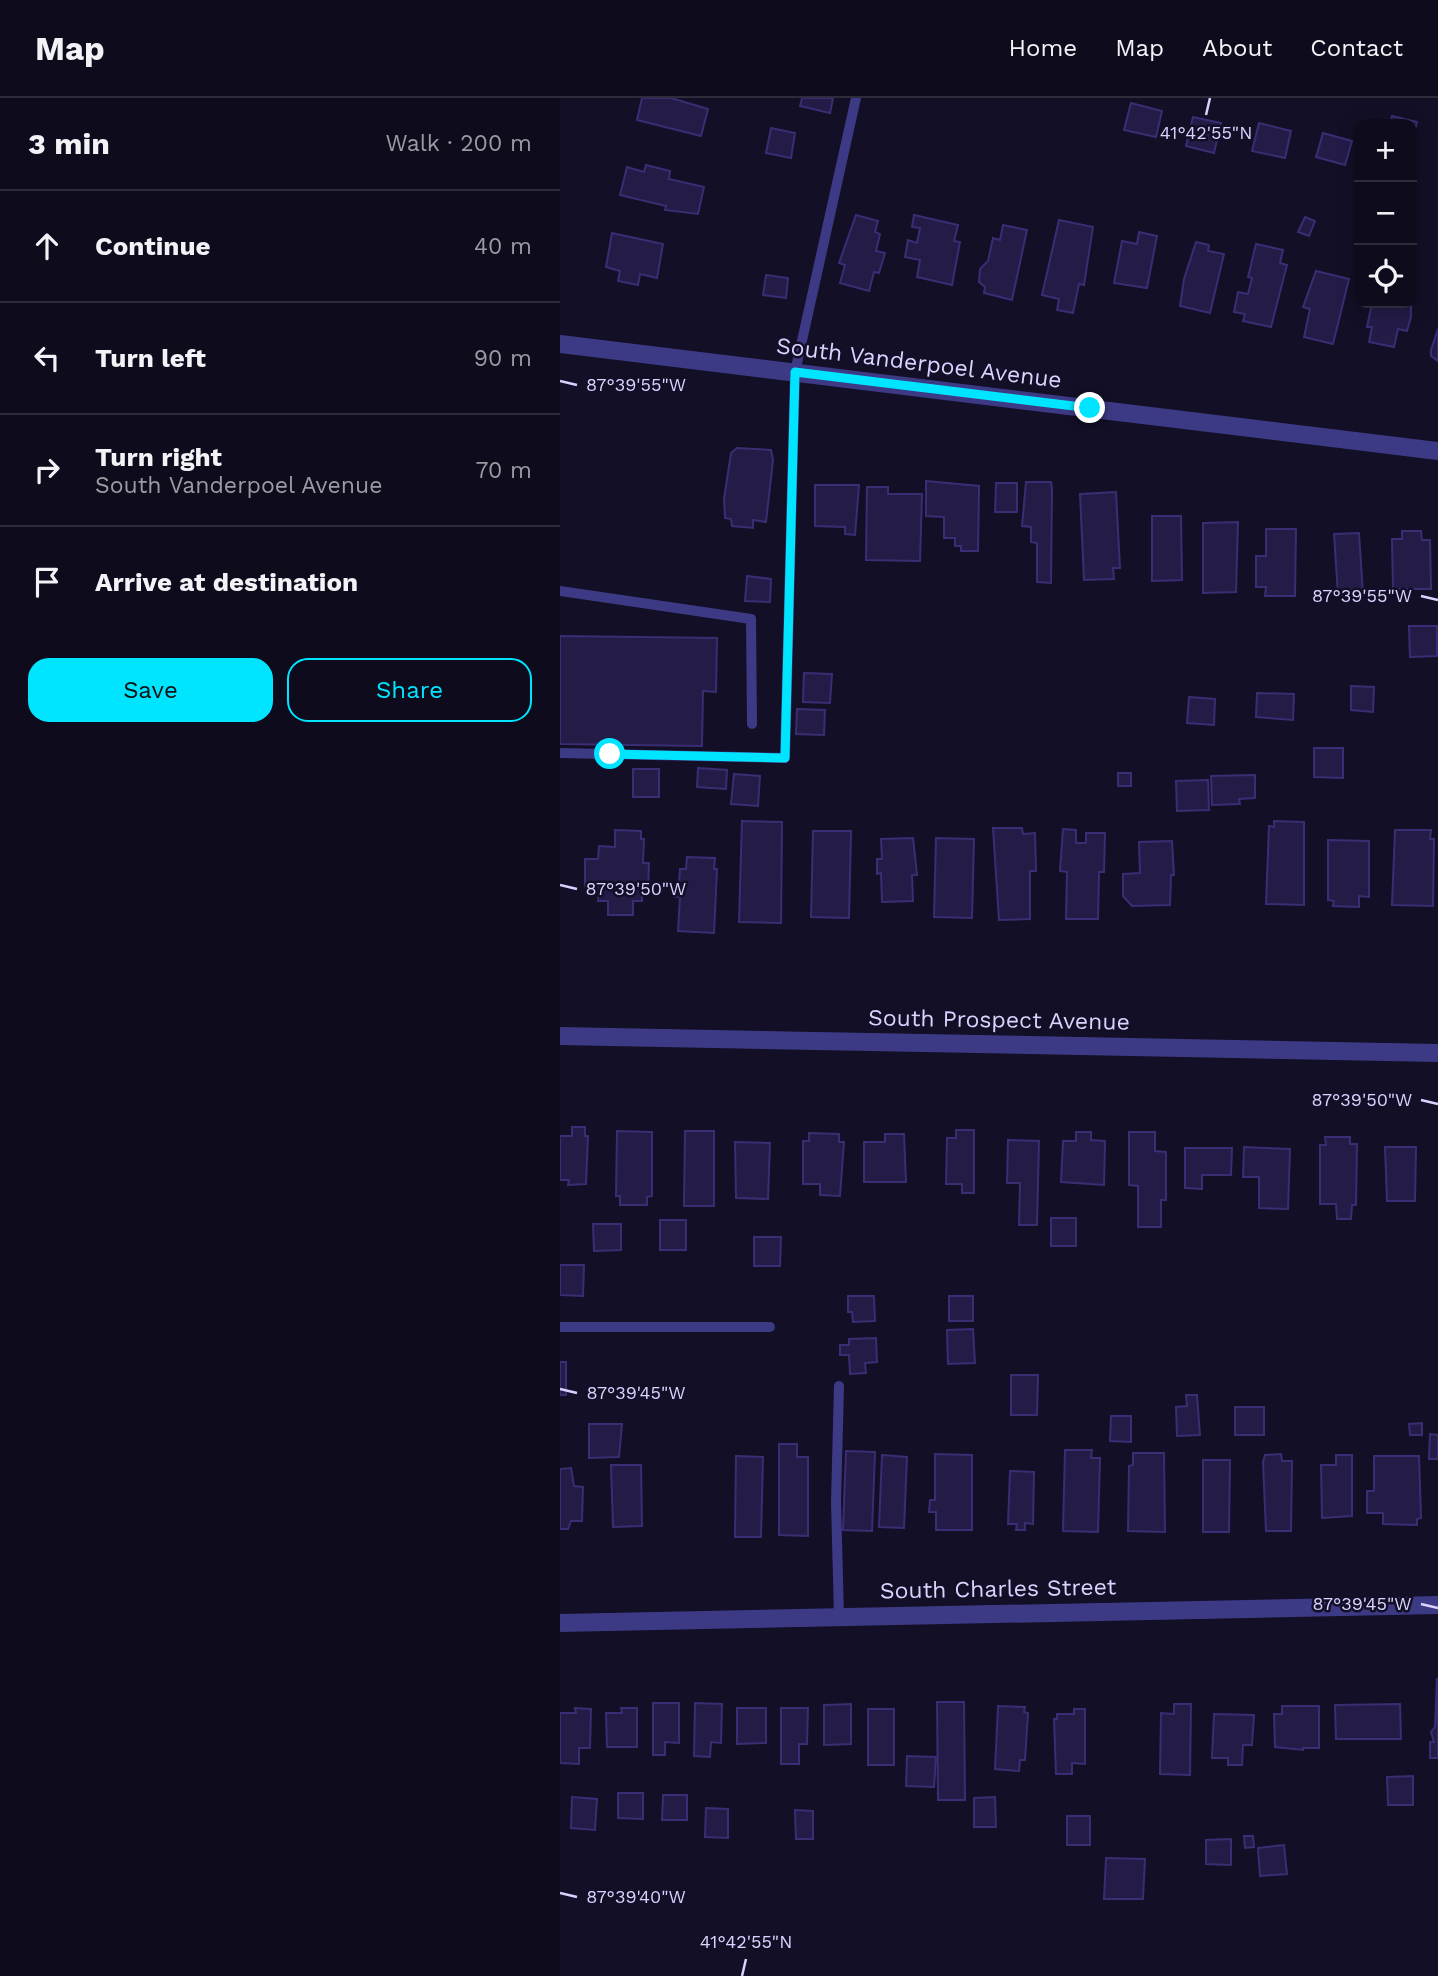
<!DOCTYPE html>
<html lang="en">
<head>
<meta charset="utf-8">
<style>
  :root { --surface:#0e0b1c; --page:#171425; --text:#f1f3f6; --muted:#9b9ba3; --line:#2e2b3b; --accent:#00e5ff }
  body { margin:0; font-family:"Work Sans",sans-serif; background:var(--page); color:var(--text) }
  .controls { position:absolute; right:21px; top:21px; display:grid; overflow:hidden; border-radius:14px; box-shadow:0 4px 18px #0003 }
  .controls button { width:63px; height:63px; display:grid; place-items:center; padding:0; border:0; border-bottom:2px solid var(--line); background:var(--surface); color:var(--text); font:35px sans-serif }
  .stop { position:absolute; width:21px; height:21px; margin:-16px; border:5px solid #00e5ff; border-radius:50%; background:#fff }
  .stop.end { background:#00e5ff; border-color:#fff; box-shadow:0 2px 7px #0008 }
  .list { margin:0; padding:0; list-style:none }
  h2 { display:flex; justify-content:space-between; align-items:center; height:91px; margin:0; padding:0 28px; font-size:30px }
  h2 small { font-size:23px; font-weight:400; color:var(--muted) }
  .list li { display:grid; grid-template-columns:46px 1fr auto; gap:21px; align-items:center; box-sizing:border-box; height:112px; padding:0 28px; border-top:2px solid var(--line) }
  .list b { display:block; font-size:26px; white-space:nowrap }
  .list p { margin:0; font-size:23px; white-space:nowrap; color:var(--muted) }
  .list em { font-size:23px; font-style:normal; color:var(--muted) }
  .actions { display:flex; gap:14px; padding:21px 28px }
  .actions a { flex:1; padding:16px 0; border:2px solid var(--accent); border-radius:21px; text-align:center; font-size:24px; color:var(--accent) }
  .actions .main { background:var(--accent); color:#111 }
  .icon { flex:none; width:38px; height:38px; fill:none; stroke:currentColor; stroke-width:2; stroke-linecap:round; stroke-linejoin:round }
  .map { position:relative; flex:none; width:878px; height:1878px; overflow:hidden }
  header { display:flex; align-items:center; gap:42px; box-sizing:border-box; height:98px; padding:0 35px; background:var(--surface); border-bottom:2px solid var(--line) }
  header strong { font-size:33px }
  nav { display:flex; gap:38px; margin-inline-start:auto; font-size:24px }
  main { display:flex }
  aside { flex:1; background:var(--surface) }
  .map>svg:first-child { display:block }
  .building { fill:#241b47; stroke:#3b2d73; stroke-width:2 }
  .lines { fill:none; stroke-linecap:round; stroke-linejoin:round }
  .service { stroke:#3d3a85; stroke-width:10 }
  .minor { stroke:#3d3a85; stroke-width:18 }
  .route { stroke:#00e5ff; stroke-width:9 }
  .ticks { fill:none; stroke:#d9d4ff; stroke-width:2.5 }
  .labels { text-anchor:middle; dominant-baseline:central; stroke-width:5; stroke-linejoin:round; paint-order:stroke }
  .street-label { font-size:23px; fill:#d9d4ff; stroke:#130f26 }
  .ticks-label { font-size:18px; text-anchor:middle; fill:#d9d4ff; stroke:#130f26; stroke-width:5; stroke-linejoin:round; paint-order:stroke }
</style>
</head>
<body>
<header>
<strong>Map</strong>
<nav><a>Home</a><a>Map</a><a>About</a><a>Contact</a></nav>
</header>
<main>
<aside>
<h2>3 min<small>Walk · 200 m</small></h2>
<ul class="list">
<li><svg class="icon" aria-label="ahead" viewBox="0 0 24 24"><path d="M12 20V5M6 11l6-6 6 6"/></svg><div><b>Continue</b></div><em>40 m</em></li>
<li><svg class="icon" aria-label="left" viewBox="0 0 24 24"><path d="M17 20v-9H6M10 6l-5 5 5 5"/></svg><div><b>Turn left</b></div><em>90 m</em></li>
<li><svg class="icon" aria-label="right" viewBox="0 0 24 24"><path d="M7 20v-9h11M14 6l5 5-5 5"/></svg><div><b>Turn right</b><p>South Vanderpoel Avenue</p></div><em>70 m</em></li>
<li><svg class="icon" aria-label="arrive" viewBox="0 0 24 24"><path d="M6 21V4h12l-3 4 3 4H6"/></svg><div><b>Arrive at destination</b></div></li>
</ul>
<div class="actions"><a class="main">Save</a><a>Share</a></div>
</aside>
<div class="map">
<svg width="878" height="1878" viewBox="0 0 878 1878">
  <rect width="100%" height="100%" fill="#130f26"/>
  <!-- building -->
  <g class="building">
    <polygon points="82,0 111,0 148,11 141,38 77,22"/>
    <polygon points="242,0 273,0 270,15 240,8"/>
    <polygon points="571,5 602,13 596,39 564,32"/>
    <polygon points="832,18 857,24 852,43 852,26 830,26"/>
    <polygon points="633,19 661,25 654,55 626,48"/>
    <polygon points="699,25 731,33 725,60 692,53"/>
    <polygon points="211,30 235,35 231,60 206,55"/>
    <polygon points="763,35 792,43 785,67 756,59"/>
    <polygon points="86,67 110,73 109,81 144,89 138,116 105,112 106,108 60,97 67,69 84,74"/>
    <polygon points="296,117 318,123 315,134 320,136 316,153 325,155 319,175 314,174 309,193 280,185 285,167 279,165"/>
    <polygon points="354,117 398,127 394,143 400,144 392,187 357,179 360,162 345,159 348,142 357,145 360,130 352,129"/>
    <polygon points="745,119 755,123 749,138 738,134"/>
    <polygon points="499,122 533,129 524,187 519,186 513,215 497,212 499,201 482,197"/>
    <polygon points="443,127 467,132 452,202 424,195 425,189 419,184 420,171 428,163 433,140 440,142"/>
    <polygon points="579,134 597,138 587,190 554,185 562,143 577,146"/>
    <polygon points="52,135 103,146 97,180 80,176 78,187 58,183 60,173 46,169"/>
    <polygon points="636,144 649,147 648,153 664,156 650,215 620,208 624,181"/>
    <polygon points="696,146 723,152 720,165 727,167 711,229 683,223 685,216 674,214 678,194 688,196 692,180 688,179"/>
    <polygon points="756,173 789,181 773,246 744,239 750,211 743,209"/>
    <polygon points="206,177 228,180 226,200 203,197"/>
    <polygon points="812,205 851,205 851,219 847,233 838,231 834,249 809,244 812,229 807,229"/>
    <polygon points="878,231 878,263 871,258 871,252"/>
    <polygon points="177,350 211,352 213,362 206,424 193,422 193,430 172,428 171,421 165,420 164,401 171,355"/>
    <polygon points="366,383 419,388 418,453 401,453 401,448 395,448 395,440 384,440 384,419 366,418"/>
    <polygon points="466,384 491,384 492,390 491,485 477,484 477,445 471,444 471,429 462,428"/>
    <polygon points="436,385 457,385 457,414 435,414"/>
    <polygon points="255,387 299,387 295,437 285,436 285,429 255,428"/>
    <polygon points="307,389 328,389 328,396 362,396 360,463 306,462"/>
    <polygon points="556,394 560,470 553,470 554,481 524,482 520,396"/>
    <polygon points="592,418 621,418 622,482 592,483"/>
    <polygon points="678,424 676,494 643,495 643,425"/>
    <polygon points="706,431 736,431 735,498 705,498 706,489 696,489 696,458 706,458"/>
    <polygon points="842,433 861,433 862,442 870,442 871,491 833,491 832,441 842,441"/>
    <polygon points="799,435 803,496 778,497 774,436"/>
    <polygon points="187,478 211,481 210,504 185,503"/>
    <polygon points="849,528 877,528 877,558 850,559"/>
    <polygon points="0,538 157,540 156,594 143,593 142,648 0,646"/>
    <polygon points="244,575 272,576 270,605 243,604"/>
    <polygon points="791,588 814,589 813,614 791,612"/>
    <polygon points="697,595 734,596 733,622 696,619"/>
    <polygon points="629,599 655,601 654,627 627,625"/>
    <polygon points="237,611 265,612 264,637 236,636"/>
    <polygon points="754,650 783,650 783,680 754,679"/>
    <polygon points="138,670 167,672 166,691 137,689"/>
    <rect x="73" y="671" width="26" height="28"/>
    <rect x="558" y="675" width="13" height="13"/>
    <polygon points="174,676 200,678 198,708 171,706"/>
    <polygon points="695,677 695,700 679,701 680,706 652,707 651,678"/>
    <polygon points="648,682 649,712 617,713 616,683"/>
    <polygon points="182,723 222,724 221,825 179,824"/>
    <polygon points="714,723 744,724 744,807 706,806 709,728 714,729"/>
    <polygon points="433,730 462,730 463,736 475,735 476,773 470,773 470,821 439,822"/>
    <polygon points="503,731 516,732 516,745 526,745 526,735 545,735 544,774 539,774 538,821 506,821 507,774 500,773"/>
    <polygon points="55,732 81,733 81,741 84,741 83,765 89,765 88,793 82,793 82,803 73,803 73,817 48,817 48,803 38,803 39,788 25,788 25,761 38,761 39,748 55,749"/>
    <polygon points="835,732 871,732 870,741 874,741 873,808 832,807"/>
    <polygon points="253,733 291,733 289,820 251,819"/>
    <polygon points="353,740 357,777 352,777 353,803 322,804 321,775 317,776 317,761 322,761 321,741"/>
    <polygon points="376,740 414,741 412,820 374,819"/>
    <polygon points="768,742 809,743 809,799 799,798 799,809 773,808 774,803 768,802"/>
    <polygon points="612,743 614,777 611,777 610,807 572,808 563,798 563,776 580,775 579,744"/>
    <polygon points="127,759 155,760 154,771 157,771 154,835 118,833 120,799 115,799 116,785 119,785 120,771 126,771"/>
    <polygon points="12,1029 25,1029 25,1038 28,1038 26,1086 8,1087 9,1082 0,1082 0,1038 12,1038"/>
    <polygon points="396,1032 414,1032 414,1095 402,1095 402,1086 386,1086 387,1040 396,1040"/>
    <polygon points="57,1033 92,1034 92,1098 87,1099 87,1107 60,1107 60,1098 56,1098"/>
    <polygon points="125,1033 154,1033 154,1108 124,1108"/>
    <polygon points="516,1034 531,1034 531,1042 545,1043 544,1087 501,1084 503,1043 516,1043"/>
    <polygon points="569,1034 595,1034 595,1053 606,1054 606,1102 601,1102 601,1129 578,1129 578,1088 569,1087"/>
    <polygon points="249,1035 279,1036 279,1044 284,1044 280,1098 260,1097 260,1086 243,1086 243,1043 249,1043"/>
    <polygon points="325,1036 344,1036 346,1084 304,1084 304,1044 325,1044"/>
    <polygon points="765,1039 790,1039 790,1046 797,1046 796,1107 792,1107 791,1121 777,1121 776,1106 760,1106 760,1047 766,1047"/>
    <polygon points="448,1042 479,1043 477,1127 459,1127 460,1085 447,1085"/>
    <polygon points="175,1044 210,1045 208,1101 176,1100"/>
    <polygon points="684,1049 730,1051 728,1111 699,1110 699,1079 683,1079"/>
    <polygon points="825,1049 856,1049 855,1103 827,1103"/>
    <polygon points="625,1050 672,1050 671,1077 642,1077 642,1091 625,1090"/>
    <rect x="491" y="1120" width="25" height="28"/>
    <rect x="100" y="1122" width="26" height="30"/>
    <polygon points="33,1126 61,1126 61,1152 34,1153"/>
    <polygon points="194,1139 221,1139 220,1168 194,1168"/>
    <polygon points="0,1167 24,1167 23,1198 0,1197"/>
    <polygon points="288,1198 314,1198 315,1223 293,1224 292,1214 288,1214"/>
    <rect x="389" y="1198" width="24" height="25"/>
    <polygon points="413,1231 415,1265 388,1266 387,1232"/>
    <polygon points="316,1240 317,1264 305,1265 306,1275 290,1276 289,1257 280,1257 280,1247 289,1247 289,1241"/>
    <rect x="0" y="1264" width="6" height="33"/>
    <polygon points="451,1277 478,1277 477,1317 451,1317"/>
    <polygon points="626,1297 637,1297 640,1337 617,1338 616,1309 627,1308"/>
    <rect x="675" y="1309" width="29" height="28"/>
    <polygon points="551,1318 571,1318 571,1344 550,1343"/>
    <polygon points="862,1325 862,1337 850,1337 849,1326"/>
    <polygon points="29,1326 62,1326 59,1359 29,1360"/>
    <polygon points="870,1336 878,1337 878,1361 869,1361"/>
    <polygon points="219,1346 237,1346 237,1359 248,1359 248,1438 219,1437"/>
    <polygon points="505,1352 532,1352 531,1360 540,1360 538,1434 503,1433"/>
    <polygon points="286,1353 315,1354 312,1433 283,1432"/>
    <polygon points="573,1355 604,1355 605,1434 568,1433 569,1368 573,1367"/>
    <polygon points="375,1356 412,1357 412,1432 376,1432 376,1414 369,1414 370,1402 375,1402"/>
    <polygon points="721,1356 722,1363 732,1363 731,1433 706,1433 703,1364 705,1357"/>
    <polygon points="322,1357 347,1359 344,1430 319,1429"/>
    <polygon points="776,1357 792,1357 792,1418 762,1420 761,1367 776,1367"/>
    <polygon points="176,1358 203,1359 201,1439 175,1439"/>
    <polygon points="814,1358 859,1358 861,1420 857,1421 857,1427 823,1426 823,1415 807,1415 807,1393 814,1393"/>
    <polygon points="643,1362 670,1362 669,1434 643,1434"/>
    <polygon points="51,1367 81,1367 82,1428 53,1429"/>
    <polygon points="11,1370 14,1388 23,1389 22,1423 11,1423 8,1431 0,1431 0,1371"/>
    <polygon points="450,1373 474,1374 473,1426 465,1425 465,1432 456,1432 457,1426 448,1426"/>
    <polygon points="877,1580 878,1660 870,1660 870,1644 874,1644 871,1634 875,1629"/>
    <polygon points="377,1604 404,1604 405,1702 378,1702"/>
    <polygon points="93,1605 119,1605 119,1645 105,1644 105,1657 93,1657"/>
    <polygon points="135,1605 162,1606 161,1645 151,1644 150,1659 134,1658"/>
    <polygon points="291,1606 291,1646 264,1647 264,1607"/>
    <polygon points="614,1606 631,1606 630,1677 600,1676 601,1615 614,1616"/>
    <polygon points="840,1606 841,1641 776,1641 775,1607"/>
    <polygon points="438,1608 465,1609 464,1614 468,1615 465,1662 460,1662 459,1673 435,1671"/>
    <polygon points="722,1608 759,1608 759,1650 743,1650 743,1652 715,1649 714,1616 722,1616"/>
    <polygon points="15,1610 31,1611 30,1650 19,1650 19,1666 0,1665 0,1615 16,1615"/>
    <polygon points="61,1610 77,1610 77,1649 47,1649 46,1615 62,1615"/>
    <polygon points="177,1610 206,1610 206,1645 177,1646"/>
    <polygon points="221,1610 248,1610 247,1646 239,1646 239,1666 221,1666"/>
    <rect x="308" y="1611" width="26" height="56"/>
    <polygon points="514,1611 525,1611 525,1666 512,1665 512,1676 496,1676 494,1621 497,1621 497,1616 514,1616"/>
    <polygon points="654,1616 694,1617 692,1647 683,1647 682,1667 668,1667 668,1660 652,1660"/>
    <polygon points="347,1658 376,1659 374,1689 346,1688"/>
    <polygon points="853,1678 853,1707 828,1707 827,1679"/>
    <polygon points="58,1695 83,1695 83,1721 58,1720"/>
    <polygon points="103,1697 127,1697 127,1722 102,1722"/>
    <polygon points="12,1699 37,1701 35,1732 11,1730"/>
    <polygon points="435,1699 436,1729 414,1729 414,1700"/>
    <polygon points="146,1710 168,1711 168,1740 145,1739"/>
    <polygon points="235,1712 253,1713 253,1741 236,1741"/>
    <rect x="507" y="1718" width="23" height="29"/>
    <polygon points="684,1738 693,1738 694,1749 685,1750"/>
    <polygon points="671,1741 671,1767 646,1766 646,1742"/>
    <polygon points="724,1747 727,1776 700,1778 698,1750"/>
    <polygon points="546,1760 585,1761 583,1801 544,1801"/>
  </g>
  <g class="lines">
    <!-- service -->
    <g class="service">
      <polyline points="0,493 191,521 192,626"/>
      <polyline points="0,655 225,660 235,274 296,0"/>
      <polyline points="0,1229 210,1229"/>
      <polyline points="279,1519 276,1403 279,1288"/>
    </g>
    <!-- minor -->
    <g class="minor">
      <polyline points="0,246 878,353"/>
      <polyline points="0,938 878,955"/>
      <polyline points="0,1525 878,1507"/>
    </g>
  </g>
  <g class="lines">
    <!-- route -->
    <polyline class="route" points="50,656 225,660 235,274 530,310"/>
  </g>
  <!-- ticks -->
  <path class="ticks" d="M646 17 650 0M0 283 17 287M861 498 878 502M0 787 17 791M861 1002 878 1006M0 1291 17 1295M861 1506 878 1510M0 1795 17 1799M182 1878 186 1861"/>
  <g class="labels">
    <!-- street labels -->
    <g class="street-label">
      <text transform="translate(359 265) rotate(7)">South Vanderpoel Avenue</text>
      <text transform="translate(439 922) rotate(1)">South Prospect Avenue</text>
      <text transform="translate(438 1491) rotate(-1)">South Charles Street</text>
    </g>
  </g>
  <g class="ticks-label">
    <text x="646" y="41">41°42'55"N</text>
    <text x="76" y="293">87°39'55"W</text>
    <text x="802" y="504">87°39'55"W</text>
    <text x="76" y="797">87°39'50"W</text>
    <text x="802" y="1008">87°39'50"W</text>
    <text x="76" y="1301">87°39'45"W</text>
    <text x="802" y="1512">87°39'45"W</text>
    <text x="76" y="1805">87°39'40"W</text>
    <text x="186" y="1850">41°42'55"N</text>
  </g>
</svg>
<div class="controls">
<button>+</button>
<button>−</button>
<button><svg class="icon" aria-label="locate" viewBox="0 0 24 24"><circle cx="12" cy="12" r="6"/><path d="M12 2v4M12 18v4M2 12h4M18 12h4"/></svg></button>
</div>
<div class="stop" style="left:50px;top:656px"></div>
<div class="stop end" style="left:530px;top:310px"></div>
</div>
</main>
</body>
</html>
